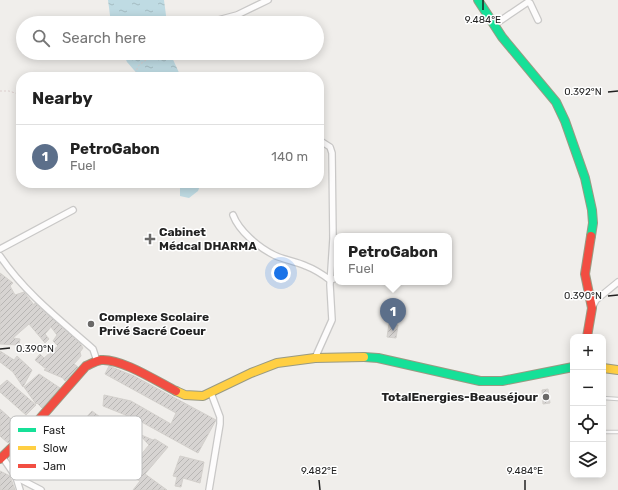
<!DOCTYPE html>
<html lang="en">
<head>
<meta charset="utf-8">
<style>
  :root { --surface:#fff; --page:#f6f6f6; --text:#222; --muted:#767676; --line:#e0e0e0; --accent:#6a6968 }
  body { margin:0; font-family:Rubik,sans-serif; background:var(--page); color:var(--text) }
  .controls { position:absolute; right:12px; bottom:12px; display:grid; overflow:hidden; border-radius:8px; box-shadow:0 2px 10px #0003 }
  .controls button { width:36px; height:36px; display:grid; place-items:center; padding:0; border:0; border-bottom:1px solid var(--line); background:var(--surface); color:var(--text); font:20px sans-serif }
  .you { position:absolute; left:281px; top:273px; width:14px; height:14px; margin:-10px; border:3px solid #fff; border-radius:50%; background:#1a73e8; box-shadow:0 0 0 6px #1a73e833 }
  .badge { display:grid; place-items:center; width:26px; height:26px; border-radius:50%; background:var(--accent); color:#fff; font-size:13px; font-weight:700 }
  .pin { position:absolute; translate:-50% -33px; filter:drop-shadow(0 1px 2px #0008) }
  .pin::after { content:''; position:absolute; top:21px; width:14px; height:12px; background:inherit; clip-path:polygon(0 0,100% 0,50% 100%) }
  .popup { position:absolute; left:334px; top:233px; width:118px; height:52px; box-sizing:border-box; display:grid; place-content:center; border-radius:8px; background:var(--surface); filter:drop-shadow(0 1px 3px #0005); font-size:13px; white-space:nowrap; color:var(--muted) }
  .popup b { font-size:15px; color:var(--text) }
  .popup::after { content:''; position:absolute; left:50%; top:100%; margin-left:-8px; border:8px solid transparent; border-top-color:var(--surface) }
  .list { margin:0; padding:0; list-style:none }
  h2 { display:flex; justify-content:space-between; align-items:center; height:52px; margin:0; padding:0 16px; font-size:17px }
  h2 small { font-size:13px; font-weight:400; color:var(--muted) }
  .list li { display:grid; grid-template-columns:26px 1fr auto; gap:12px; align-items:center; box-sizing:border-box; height:64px; padding:0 16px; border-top:1px solid var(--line) }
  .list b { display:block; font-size:15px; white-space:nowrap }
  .list p { margin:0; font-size:13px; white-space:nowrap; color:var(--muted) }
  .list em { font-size:13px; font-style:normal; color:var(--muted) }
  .icon { flex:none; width:22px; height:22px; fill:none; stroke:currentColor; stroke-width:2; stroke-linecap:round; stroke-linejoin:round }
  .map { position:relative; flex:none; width:618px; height:490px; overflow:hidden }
  .search { position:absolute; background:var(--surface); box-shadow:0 2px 10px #0003; left:16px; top:16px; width:308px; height:44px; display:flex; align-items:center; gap:10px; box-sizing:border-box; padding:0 14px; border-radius:22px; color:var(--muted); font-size:15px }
  .panel { position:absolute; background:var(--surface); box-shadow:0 2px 10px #0003; left:16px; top:72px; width:308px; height:116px; border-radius:16px }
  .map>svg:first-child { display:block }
  .water { fill:url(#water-ripples) }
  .building { fill:url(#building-hatch); stroke:#d3d0cc }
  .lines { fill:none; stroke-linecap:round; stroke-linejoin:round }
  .lane-casing { stroke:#c9c8c7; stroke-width:4.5 }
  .street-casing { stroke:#c9c8c7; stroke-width:8 }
  .fast-casing { stroke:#999a82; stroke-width:10 }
  .slow-casing { stroke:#999a82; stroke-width:10 }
  .jam-casing { stroke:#999a82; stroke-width:10 }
  .path { stroke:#dccecd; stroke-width:1; stroke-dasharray:2 2; stroke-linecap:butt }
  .lane { stroke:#fdfcfc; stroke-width:2.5 }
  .street { stroke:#fdfcfc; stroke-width:5.5 }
  .fast { stroke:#16e098; stroke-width:8 }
  .slow { stroke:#ffcf43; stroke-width:8 }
  .jam { stroke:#f24e42; stroke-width:8 }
  .ticks { fill:none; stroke:#222; stroke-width:1.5 }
  .poi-dot { fill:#6a6968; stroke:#fff; stroke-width:1.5 }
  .labels { text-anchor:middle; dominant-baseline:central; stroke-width:3; stroke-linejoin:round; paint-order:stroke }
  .poi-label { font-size:12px; font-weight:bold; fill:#222; stroke:#fff; text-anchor:start }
  .key { fill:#fff; stroke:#bdbdbd; stroke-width:1 }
  .key-label { font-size:11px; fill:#222 }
  .ticks-label { font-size:10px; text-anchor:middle; fill:#222; stroke:#fff; stroke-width:3; stroke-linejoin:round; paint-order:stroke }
</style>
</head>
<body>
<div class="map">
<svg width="618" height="490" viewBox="0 0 618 490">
  <defs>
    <pattern id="water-ripples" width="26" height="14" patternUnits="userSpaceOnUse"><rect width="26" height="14" fill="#bfdbe3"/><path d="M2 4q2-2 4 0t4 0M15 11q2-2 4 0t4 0" fill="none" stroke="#a4bcc2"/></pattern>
    <pattern id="building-hatch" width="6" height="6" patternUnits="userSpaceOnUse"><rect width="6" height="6" fill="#d7d4d2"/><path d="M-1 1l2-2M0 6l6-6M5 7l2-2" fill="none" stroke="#b8b6b4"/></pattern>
  </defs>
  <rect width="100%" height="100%" fill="#f0eeeb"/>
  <!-- water -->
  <g class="water">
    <polygon points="108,0 164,0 167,23 111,23"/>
    <polygon points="123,53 170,53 181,77 140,77 127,62"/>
    <polygon points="180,183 201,183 198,191 189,198 180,196"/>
  </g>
  <!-- building -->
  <g class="building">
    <polygon points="0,273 13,283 10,286 15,295 24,292 34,305 35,303 80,343 83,348 80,352 81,356 74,364 78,367 65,381 63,378 44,370 46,369 35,360 40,354 44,358 58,346 53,341 57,335 51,327 45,334 49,339 45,343 29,324 13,338 20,339 19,345 0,344"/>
    <polygon points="389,324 398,325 396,338 387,337"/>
    <polygon points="0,351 14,360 17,356 32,370 23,387 13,372 0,362"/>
    <polygon points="109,366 134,376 216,420 198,453 138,420 103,406 104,395 131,401 171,424 176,413 105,374"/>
    <polygon points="39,374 60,388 42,408 37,403 36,404 24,387"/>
    <polygon points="7,380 36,405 26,415 0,392 0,386"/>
    <polygon points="548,389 550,403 543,404 542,390"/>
    <polygon points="0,409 20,427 12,432 16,435 8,443 0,436"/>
    <polygon points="92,411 115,428 111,439 103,433 98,443 102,446 97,450 77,433 84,422 83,421"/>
    <polygon points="124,431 140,438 136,448 120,440"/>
    <polygon points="139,434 153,440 155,439 168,447 145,474 167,490 133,490 140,481 125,474 149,445"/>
    <polygon points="180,456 204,462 200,483 183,478 181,487 175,486 177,477 173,476"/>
    <polygon points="0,471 10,476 15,490 0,490"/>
  </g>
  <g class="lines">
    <!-- lane casing -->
    <g class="lane-casing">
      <g id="lane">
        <polyline points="603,398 618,399"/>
        <polyline points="603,432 618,432"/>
      </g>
    </g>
    <!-- street casing -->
    <g class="street-casing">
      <g id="street">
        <polyline points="207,23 237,15 268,0"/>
        <polyline points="494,25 528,2 530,3 538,20"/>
        <path d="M233 215C239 231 258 247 274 255 284 260 295 261 306 266 314 269 322 274 330 280L337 278"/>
        <polyline points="0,249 73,210"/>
        <path d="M0 256C25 293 60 320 93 349L97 361"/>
        <polyline points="592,308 596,300 618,282"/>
        <polyline points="315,358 332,320 330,285 333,239 332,153 330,147 319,140"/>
        <polyline points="3,458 16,477 20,490"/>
        <polyline points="16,477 41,490"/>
        <polyline points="209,490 220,424 220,417 211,393"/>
      </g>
    </g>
    <!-- fast casing -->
    <g class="fast-casing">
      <g id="fast">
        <polyline points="478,0 502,37 556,102 565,121 585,178 592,210 593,223 591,236"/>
        <polyline points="364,357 378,358 480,381 502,381 573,367"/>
      </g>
    </g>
    <!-- slow casing -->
    <g class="slow-casing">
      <g id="slow">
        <polyline points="603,368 618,370"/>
        <polyline points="176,391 185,395 203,396 251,373 277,363 315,358 364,357"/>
      </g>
    </g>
    <!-- jam casing -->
    <g class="jam-casing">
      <g id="jam">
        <polyline points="587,337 592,308 585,274 591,236"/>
        <path d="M0 459 29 431 86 366C91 364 95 361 101 360 121 358 158 382 176 391"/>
      </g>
    </g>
    <!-- path -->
    <g class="path">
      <polyline points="133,77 139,65 156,53"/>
      <polyline points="0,91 9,91 21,95"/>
    </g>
    <!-- lane -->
    <use href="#lane" class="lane"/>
    <!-- street -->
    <use href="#street" class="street"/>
    <!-- fast -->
    <use href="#fast" class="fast"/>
    <!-- slow -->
    <use href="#slow" class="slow"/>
    <!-- jam -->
    <use href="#jam" class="jam"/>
  </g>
  <!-- ticks -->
  <path class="ticks" d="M483 0V10M608 92 618 91M608 296 618 295M0 349 10 348M319 480 320 490M525 480V490"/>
  <!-- markers -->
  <g class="poi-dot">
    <path d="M148 233h4v4h4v4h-4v4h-4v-4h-4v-4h4z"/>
    <circle cx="91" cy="324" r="4"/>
    <circle cx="546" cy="397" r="4"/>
  </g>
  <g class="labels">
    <!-- poi labels -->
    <g class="poi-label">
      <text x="159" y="232">Cabinet<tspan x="159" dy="14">Médcal DHARMA</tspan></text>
      <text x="99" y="317">Complexe Scolaire<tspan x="99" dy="14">Privé Sacré Coeur</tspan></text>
      <text x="538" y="397" text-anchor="end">TotalEnergies-Beauséjour</text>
    </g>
  </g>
  <!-- legend -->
  <rect x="10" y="416" width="132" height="64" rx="6" class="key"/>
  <rect x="18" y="428" width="18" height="4" fill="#16e098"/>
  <rect x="18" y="446" width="18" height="4" fill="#ffcf43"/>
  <rect x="18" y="464" width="18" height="4" fill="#f24e42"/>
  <g class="key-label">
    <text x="43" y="434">Fast</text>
    <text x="43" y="452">Slow</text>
    <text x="43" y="470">Jam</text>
  </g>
  <g class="ticks-label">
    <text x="483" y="23">9.484°E</text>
    <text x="583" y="95">0.392°N</text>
    <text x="583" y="299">0.390°N</text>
    <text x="35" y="352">0.390°N</text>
    <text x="319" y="474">9.482°E</text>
    <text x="525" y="474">9.484°E</text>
  </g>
</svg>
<div class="controls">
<button>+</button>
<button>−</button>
<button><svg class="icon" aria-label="locate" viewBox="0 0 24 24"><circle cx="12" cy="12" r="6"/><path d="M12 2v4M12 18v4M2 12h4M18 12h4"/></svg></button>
<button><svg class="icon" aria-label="layers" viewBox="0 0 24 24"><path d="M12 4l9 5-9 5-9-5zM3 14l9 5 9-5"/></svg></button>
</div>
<div class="you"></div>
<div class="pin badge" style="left:393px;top:331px;background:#5c6f8a">1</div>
<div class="popup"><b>PetroGabon</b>Fuel</div>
<div class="search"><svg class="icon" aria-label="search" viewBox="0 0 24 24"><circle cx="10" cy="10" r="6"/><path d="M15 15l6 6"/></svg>Search here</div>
<section class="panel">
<h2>Nearby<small></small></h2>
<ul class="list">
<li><span class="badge" style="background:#5c6f8a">1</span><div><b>PetroGabon</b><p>Fuel</p></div><em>140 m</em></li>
</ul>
</section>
</div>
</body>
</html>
